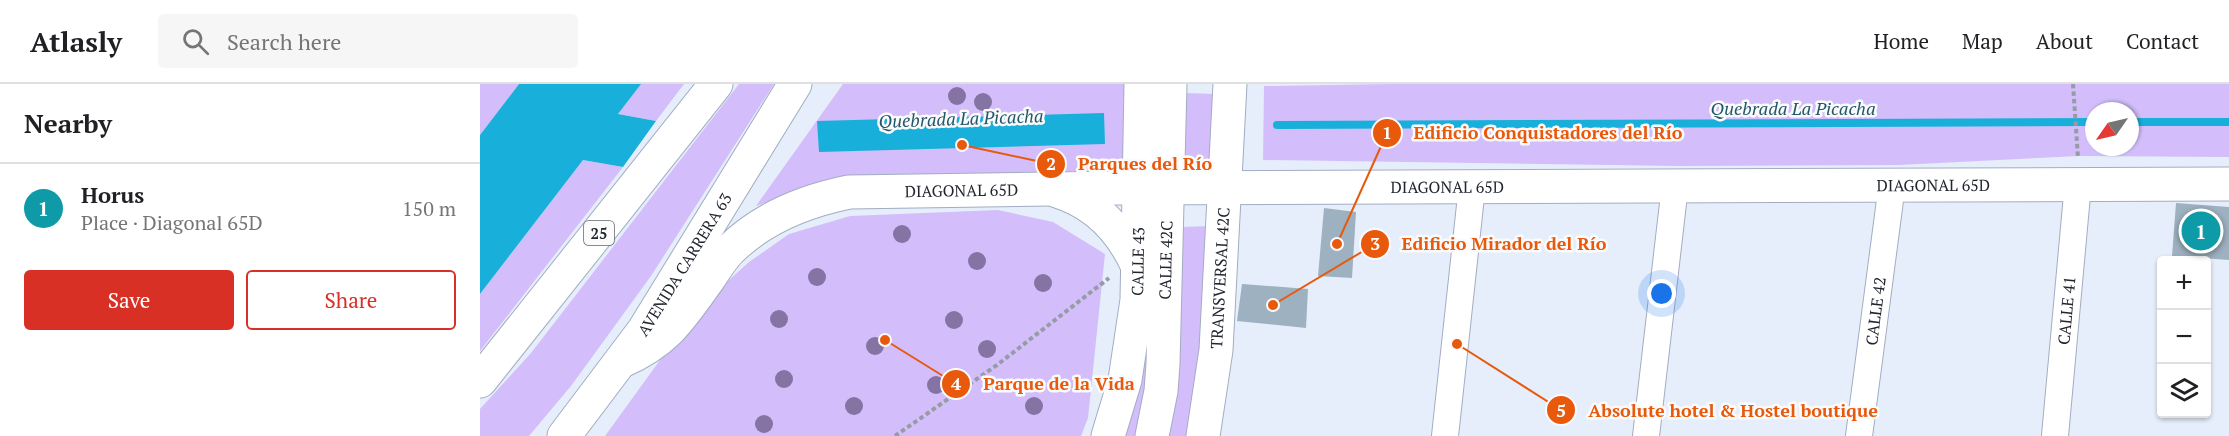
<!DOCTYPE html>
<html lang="en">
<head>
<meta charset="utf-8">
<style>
  :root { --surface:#fff; --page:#f6f6f6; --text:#202124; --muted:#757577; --line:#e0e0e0; --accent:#d93025 }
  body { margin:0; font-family:"PT Serif",serif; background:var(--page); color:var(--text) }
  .controls { position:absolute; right:18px; bottom:18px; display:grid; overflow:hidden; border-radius:6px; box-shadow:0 2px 4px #0004 }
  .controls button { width:54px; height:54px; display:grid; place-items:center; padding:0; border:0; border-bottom:2px solid var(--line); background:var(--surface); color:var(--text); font:30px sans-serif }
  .compass { position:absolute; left:1605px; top:18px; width:54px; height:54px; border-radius:50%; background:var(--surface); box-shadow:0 2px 4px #0004; rotate:236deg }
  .you { position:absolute; left:1182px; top:210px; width:21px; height:21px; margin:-15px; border:4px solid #fff; border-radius:50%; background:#1a73e8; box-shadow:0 0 0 9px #1a73e833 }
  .badge { display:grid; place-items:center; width:39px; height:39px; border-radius:50%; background:var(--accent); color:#fff; font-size:20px; font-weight:700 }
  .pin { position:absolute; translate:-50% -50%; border:3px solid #fff; box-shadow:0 2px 6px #0006 }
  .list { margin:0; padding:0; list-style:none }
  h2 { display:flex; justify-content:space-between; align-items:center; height:78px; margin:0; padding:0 24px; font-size:26px }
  h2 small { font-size:20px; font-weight:400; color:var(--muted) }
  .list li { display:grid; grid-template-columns:39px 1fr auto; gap:18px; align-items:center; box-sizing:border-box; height:90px; padding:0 24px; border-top:2px solid var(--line) }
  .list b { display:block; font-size:22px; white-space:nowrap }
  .list p { margin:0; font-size:20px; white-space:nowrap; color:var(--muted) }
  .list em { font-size:20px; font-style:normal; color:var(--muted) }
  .actions { display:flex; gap:12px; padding:18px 24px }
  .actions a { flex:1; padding:14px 0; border:2px solid var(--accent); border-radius:6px; text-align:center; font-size:21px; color:var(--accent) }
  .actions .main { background:var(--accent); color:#fff }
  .icon { flex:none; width:33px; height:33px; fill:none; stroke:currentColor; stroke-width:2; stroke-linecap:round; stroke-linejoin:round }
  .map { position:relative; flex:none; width:1749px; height:352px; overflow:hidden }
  header { display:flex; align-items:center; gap:36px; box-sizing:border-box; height:84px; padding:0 30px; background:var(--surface); border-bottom:2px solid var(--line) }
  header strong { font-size:28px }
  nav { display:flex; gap:33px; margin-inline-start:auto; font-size:21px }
  .search { width:420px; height:54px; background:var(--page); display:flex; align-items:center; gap:15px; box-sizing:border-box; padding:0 21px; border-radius:6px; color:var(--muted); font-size:22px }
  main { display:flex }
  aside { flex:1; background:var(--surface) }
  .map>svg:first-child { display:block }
  .green { fill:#d3befb; fill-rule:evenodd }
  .water { fill:#18afdb }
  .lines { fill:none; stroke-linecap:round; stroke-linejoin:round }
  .stream { stroke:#18afdb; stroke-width:8 }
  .building { fill:#9eb1c1 }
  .minor-casing { stroke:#a2adc2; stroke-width:28 }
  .tertiary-casing { stroke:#a2adc2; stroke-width:35 }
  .trunk-casing { stroke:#a2adc2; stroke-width:35 }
  .path { stroke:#969ba6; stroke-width:4; stroke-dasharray:4.5 3; stroke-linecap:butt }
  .minor { stroke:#fff; stroke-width:26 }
  .tertiary { stroke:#fff; stroke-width:33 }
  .trunk { stroke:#fff; stroke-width:33 }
  .tree { fill:#8573a4 }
  .labels { text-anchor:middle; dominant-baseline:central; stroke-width:5; stroke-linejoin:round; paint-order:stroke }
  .shield { fill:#fbfbfb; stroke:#62656b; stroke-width:1.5 }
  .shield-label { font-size:15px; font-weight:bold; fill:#21252d }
  .street-label { font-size:16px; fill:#21252d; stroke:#fbfbfb }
  .water-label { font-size:18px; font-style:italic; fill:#22576a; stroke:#fbfbfb }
  .leader { fill:none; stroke:#e8590c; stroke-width:2 }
  .callout-dot { fill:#e8590c; stroke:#fbfbfb; stroke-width:2 }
  .mark-label { font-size:18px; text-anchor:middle; font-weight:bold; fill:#fff }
  .callout-label { font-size:18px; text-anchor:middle; font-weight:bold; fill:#e8590c; stroke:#fbfbfb; stroke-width:5; stroke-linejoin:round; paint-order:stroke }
</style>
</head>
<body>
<header>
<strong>Atlasly</strong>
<div class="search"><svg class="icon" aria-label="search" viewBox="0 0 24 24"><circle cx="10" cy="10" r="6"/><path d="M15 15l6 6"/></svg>Search here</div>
<nav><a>Home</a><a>Map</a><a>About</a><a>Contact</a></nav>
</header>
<main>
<aside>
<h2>Nearby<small></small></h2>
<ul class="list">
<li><span class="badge" style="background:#0f9aa8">1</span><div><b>Horus</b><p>Place · Diagonal 65D</p></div><em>150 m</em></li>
</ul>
<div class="actions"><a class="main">Save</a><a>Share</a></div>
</aside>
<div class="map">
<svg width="1749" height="352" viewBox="0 0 1749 352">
  <rect width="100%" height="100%" fill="#e7eefb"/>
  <!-- green -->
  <g class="green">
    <polygon points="0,0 39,0 0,51"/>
    <polygon points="160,0 204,0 176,37 138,30"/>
    <polygon points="259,0 294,0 171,192 91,302 49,352 0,352 0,325 51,269"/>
    <polygon points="363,0 647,0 643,85 354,97 276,122"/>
    <path d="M910 0H1749V73L1599 72 1419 81 1199 82 783 76 784 2ZM1614 27H1650V63H1614Z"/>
    <polygon points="705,9 735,10 733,92 704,91"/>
    <polygon points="103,76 143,83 0,267 0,210"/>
    <polygon points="518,126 573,138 625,170 608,334 601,352 125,352 217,225 269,178 309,150 370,132"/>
    <polygon points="672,140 671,297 661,352 643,352"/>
    <polygon points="731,142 712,352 686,352 701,143"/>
  </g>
  <!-- water -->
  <g class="water">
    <polygon points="39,0 161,0 138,30 176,37 143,83 103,76 0,210 0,51"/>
    <polygon points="624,29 625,60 339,68 337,37"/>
  </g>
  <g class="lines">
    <!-- stream -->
    <g class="stream">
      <polyline points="1650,38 1749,38"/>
      <polyline points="797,41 1614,38"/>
    </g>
  </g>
  <!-- building -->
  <g class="building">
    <polygon points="1696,119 1749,123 1749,176 1692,172"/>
    <polygon points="844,124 876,128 872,194 838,192"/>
    <polygon points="762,200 828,205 826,244 757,237"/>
  </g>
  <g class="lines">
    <!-- minor casing -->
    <g class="minor-casing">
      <g id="minor">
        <polyline points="965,352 992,103"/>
        <polyline points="1166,352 1195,102"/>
        <path id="s1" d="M1379 352 1412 101"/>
        <path id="s2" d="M1575 352 1598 100"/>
      </g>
    </g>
    <!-- tertiary casing -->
    <g class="tertiary-casing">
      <g id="tertiary">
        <path d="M577 107C616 119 642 147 658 183"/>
        <path id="s3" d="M142 277C187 257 200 235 228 196 235 186 241 175 250 166 282 134 325 117 369 108L638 104 1749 100"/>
        <path id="s4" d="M628 352 645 296 657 216 661 0"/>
        <path id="s5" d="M672 352 681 307 683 280 690 0"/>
        <path id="s6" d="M723 352 736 266 750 0"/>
      </g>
    </g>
    <!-- trunk casing -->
    <g class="trunk-casing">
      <g id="trunk">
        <polyline points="0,297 236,0"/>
        <path id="s7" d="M84 352 164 246 315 0"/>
      </g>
    </g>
    <!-- path -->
    <g class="path">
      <polyline points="1593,0 1598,74"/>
      <polyline points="415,352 517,281 629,194"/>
    </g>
    <!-- minor -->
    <use href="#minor" class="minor"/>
    <!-- tertiary -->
    <use href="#tertiary" class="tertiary"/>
    <!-- trunk -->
    <use href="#trunk" class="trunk"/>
  </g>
  <!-- trees -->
  <g class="tree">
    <circle cx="477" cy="12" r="9"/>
    <circle cx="503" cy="18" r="9"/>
    <circle cx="422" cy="150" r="9"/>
    <circle cx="497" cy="177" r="9"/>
    <circle cx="337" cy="193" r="9"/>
    <circle cx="563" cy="199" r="9"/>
    <circle cx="299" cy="235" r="9"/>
    <circle cx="474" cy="236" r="9"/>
    <circle cx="395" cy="262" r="9"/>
    <circle cx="507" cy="265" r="9"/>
    <circle cx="304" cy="295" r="9"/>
    <circle cx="456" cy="301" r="9"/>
    <circle cx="374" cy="322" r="9"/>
    <circle cx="554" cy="322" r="9"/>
    <circle cx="284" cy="340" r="9"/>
  </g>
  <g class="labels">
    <!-- shield labels -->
    <rect class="shield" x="104" y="137" width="30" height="24" rx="4.5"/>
    <g class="shield-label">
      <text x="119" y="149">25</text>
    </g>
    <!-- street labels -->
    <g class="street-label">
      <text stroke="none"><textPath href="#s3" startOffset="1376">DIAGONAL 65D</textPath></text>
      <text stroke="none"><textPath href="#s3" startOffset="890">DIAGONAL 65D</textPath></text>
      <text stroke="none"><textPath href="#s3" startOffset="404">DIAGONAL 65D</textPath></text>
      <text stroke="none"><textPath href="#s5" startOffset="177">CALLE 42C</textPath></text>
      <text stroke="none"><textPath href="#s4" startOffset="178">CALLE 43</textPath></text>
      <text stroke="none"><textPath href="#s7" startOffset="210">AVENIDA CARRERA 63</textPath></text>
      <text stroke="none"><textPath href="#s6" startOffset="159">TRANSVERSAL 42C</textPath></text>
      <text stroke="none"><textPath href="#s2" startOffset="126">CALLE 41</textPath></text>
      <text stroke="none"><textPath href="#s1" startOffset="126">CALLE 42</textPath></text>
    </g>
    <!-- water labels -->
    <g class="water-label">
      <text x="1313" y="24">Quebrada La Picacha</text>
      <text transform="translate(481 34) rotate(-2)">Quebrada La Picacha</text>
    </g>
  </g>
  <!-- callouts -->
  <path class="leader" d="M857 160L907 49M482 61L571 80M793 221L895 160M405 256L476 300M977 260L1081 326"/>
  <g class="callout-dot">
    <circle cx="857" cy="160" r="6"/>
    <circle cx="482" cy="61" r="6"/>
    <circle cx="793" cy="221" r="6"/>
    <circle cx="405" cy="256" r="6"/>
    <circle cx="977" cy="260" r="6"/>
    <circle cx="907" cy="49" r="15"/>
    <circle cx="571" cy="80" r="15"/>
    <circle cx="895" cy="160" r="15"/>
    <circle cx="476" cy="300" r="15"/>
    <circle cx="1081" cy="326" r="15"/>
  </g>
  <g class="mark-label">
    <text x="907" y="55">1</text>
    <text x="571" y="86">2</text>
    <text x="895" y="166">3</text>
    <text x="476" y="306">4</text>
    <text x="1081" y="333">5</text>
  </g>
  <g class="callout-label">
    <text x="1068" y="55">Edificio Conquistadores del Río</text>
    <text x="665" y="86">Parques del Río</text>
    <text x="1024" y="166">Edificio Mirador del Río</text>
    <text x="579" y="306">Parque de la Vida</text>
    <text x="1253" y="333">Absolute hotel &amp; Hostel boutique</text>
  </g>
</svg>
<div class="controls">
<button>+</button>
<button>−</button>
<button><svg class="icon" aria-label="layers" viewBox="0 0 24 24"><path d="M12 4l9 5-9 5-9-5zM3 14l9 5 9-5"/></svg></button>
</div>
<svg class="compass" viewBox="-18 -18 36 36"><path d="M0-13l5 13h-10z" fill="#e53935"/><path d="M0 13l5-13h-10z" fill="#757577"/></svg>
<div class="you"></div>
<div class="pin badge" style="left:1721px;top:147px;background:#0f9aa8">1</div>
</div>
</main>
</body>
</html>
